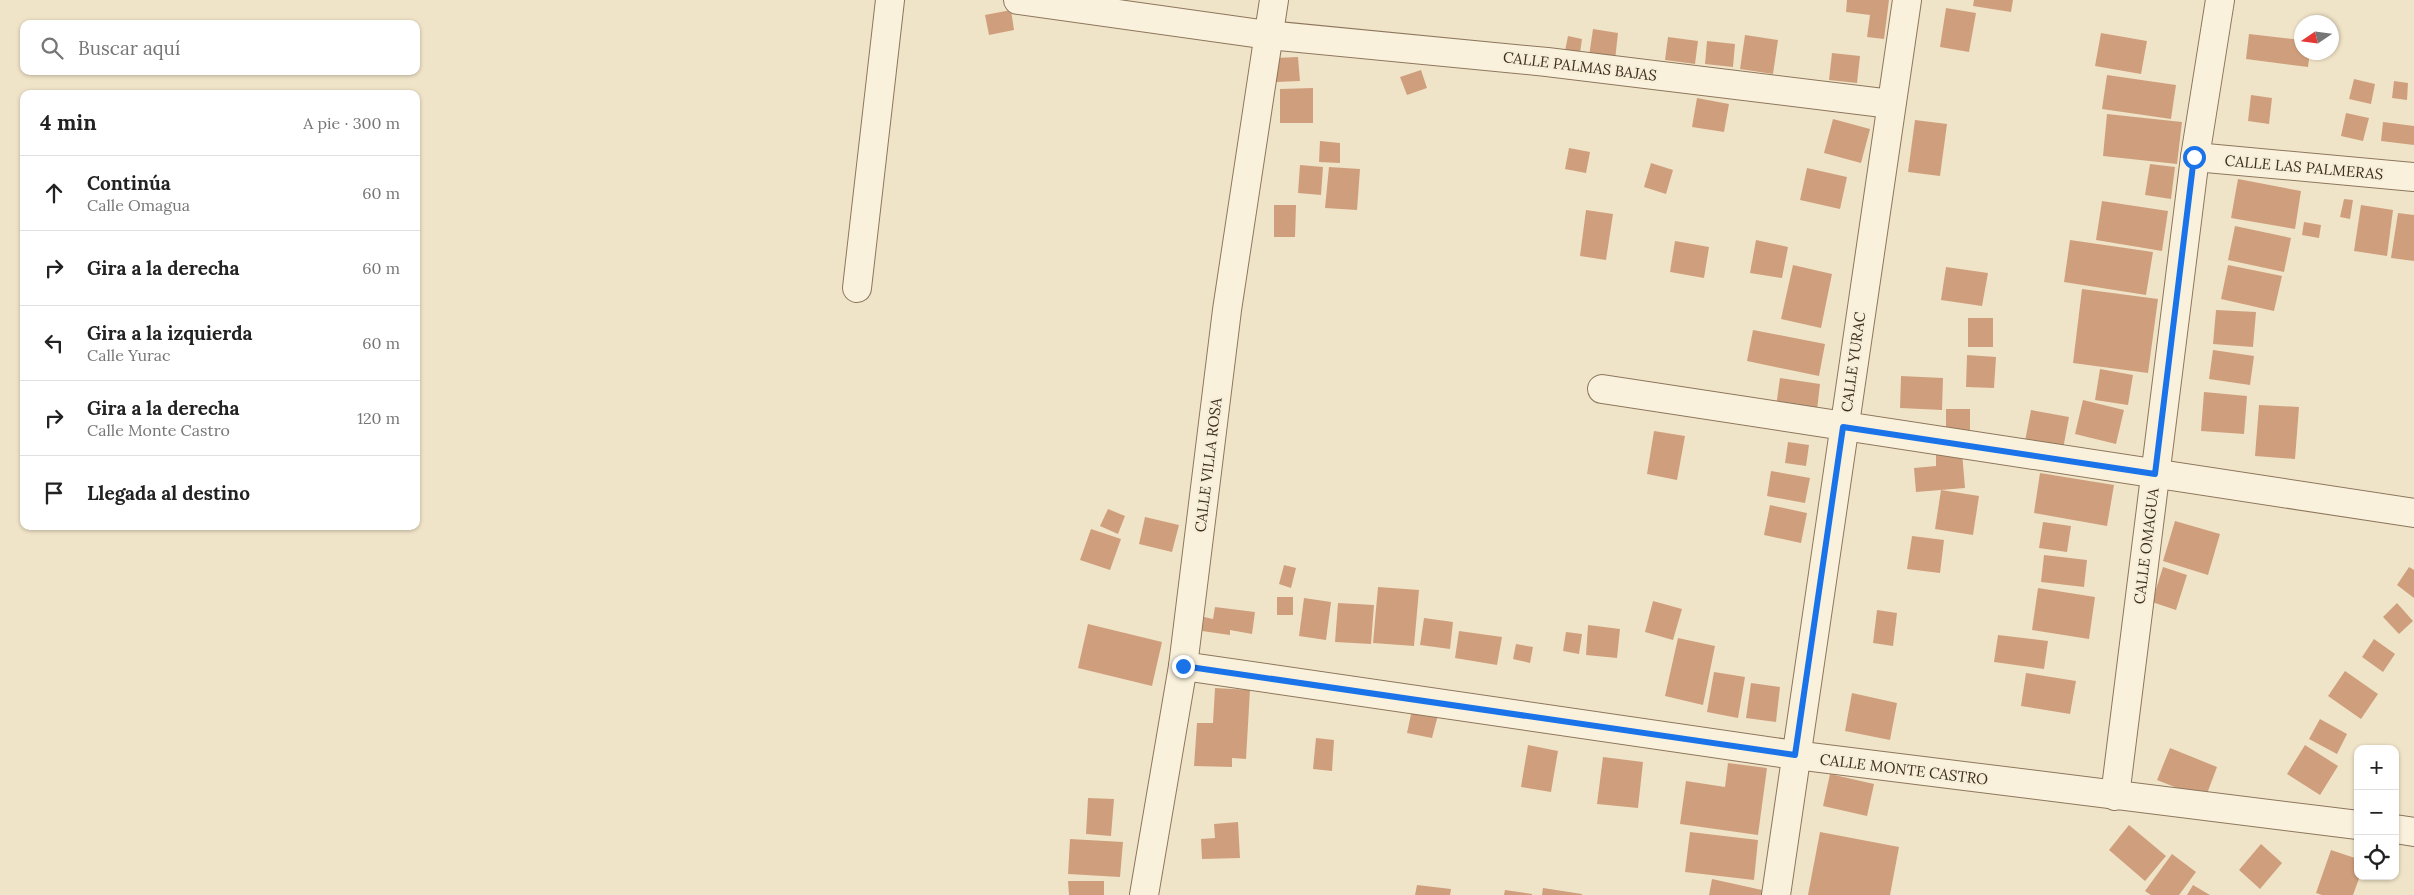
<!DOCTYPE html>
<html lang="es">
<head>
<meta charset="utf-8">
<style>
  :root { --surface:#fff; --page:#f6f6f6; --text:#222; --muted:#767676; --line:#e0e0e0 }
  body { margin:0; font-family:Lora,serif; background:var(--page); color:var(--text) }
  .controls { position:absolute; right:15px; bottom:15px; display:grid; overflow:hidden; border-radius:10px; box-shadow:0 1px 4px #0004 }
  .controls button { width:45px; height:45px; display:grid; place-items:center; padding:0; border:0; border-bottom:1px solid var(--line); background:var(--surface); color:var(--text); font:25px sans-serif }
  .compass { position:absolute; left:2294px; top:15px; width:45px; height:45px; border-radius:50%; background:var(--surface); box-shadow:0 1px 4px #0004; rotate:257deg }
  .stop { position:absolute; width:15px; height:15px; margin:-11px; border:4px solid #1a73e8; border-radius:50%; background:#fff }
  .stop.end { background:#1a73e8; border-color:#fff; box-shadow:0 1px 5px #0008 }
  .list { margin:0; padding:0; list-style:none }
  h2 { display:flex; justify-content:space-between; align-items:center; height:65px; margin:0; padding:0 20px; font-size:21px }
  h2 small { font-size:16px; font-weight:400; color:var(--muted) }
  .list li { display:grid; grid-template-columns:32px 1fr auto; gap:15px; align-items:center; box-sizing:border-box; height:75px; padding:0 20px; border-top:1px solid var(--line) }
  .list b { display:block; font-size:19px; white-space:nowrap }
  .list p { margin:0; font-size:16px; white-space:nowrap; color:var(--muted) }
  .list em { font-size:16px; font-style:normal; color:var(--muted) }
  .icon { flex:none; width:28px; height:28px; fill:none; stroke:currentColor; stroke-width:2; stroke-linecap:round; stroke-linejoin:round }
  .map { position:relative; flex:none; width:2414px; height:895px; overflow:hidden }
  .search { position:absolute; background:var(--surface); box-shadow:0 1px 4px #0004; left:20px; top:20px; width:400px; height:55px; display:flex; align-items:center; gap:12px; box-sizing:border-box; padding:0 18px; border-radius:10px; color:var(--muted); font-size:19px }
  .panel { position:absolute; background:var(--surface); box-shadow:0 1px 4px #0004; left:20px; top:90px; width:400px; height:440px; border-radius:10px }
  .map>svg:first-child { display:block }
  .building { fill:#cf9f7d }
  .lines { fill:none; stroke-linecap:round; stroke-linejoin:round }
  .minor-casing { stroke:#8d765c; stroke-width:30 }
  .minor { stroke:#faf1dc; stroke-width:28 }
  .route { stroke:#1a73e8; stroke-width:6 }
  .labels { text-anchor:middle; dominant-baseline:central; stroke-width:4.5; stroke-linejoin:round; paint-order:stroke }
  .street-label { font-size:15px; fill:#3d2e20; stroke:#f7eed8 }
</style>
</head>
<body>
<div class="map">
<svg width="2414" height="895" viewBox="0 0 2414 895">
  <rect width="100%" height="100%" fill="#f0e4c8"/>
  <!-- building -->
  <g class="building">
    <polygon points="1847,0 1889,0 1884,39 1867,37 1870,15 1846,12"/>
    <polygon points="1974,0 2013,0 2011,12 1973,6"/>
    <polygon points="1946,8 1976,13 1969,52 1940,47"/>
    <polygon points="1011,10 1014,30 989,35 985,15"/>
    <polygon points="1593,29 1618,33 1615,60 1589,56"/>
    <polygon points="2101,33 2147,41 2141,74 2095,66"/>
    <polygon points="2249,34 2302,40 2302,52 2310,52 2308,67 2246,59"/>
    <polygon points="1745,35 1778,40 1773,74 1740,69"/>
    <polygon points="1568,36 1582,39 1580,53 1565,51"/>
    <polygon points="1668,37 1698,41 1695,64 1665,60"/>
    <polygon points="1707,41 1735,44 1733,67 1705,64"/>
    <polygon points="1832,53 1860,56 1857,83 1829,80"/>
    <polygon points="1298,57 1300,81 1276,82 1275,58"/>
    <polygon points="1421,70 1427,88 1407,95 1400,77"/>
    <polygon points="2107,75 2176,85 2171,119 2102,109"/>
    <polygon points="2354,79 2375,84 2371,104 2349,99"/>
    <polygon points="2394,81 2408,83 2407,100 2392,98"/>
    <polygon points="1313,88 1313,123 1280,123 1280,89"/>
    <polygon points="2251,95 2272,98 2269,124 2248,121"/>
    <polygon points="1697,98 1729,104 1724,132 1692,127"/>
    <polygon points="2346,113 2369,118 2363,141 2341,136"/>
    <polygon points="2107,114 2182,122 2177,164 2103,156"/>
    <polygon points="1833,119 1870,129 1861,163 1824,153"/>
    <polygon points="1915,120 1947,124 1940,176 1908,172"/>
    <polygon points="2383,122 2414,126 2414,145 2381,141"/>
    <polygon points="1320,141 1340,143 1340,163 1319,162"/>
    <polygon points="1569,148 1590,152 1586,173 1565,169"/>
    <polygon points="1651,163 1673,170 1666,194 1644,187"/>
    <polygon points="2150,164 2175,167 2171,199 2145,195"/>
    <polygon points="1300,165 1323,167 1321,195 1298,193"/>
    <polygon points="1329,167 1360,169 1357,210 1325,208"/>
    <polygon points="1807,168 1847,177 1840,209 1800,200"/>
    <polygon points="2238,179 2301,191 2295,229 2231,218"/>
    <polygon points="2344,199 2353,200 2350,219 2340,217"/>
    <polygon points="2102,201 2168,211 2162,251 2096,240"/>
    <polygon points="1274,205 1296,205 1295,237 1274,237"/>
    <polygon points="2361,205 2393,210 2387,256 2354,251"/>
    <polygon points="1586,210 1613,214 1606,260 1580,256"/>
    <polygon points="2398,213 2414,215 2414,261 2391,258"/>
    <polygon points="2304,222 2321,225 2319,238 2302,235"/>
    <polygon points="2235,226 2291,238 2284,272 2228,260"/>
    <polygon points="1756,240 1788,247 1782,278 1750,273"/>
    <polygon points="2070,240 2153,252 2146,295 2064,282"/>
    <polygon points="1675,241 1709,247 1704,278 1670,272"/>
    <polygon points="1793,265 1832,274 1821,328 1781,319"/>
    <polygon points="2228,265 2282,276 2274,311 2221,299"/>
    <polygon points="1946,267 1988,273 1982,306 1941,300"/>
    <polygon points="2082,289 2158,299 2148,373 2073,363"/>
    <polygon points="2216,310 2256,312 2253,347 2213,344"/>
    <rect x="1968" y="318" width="25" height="29"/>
    <polygon points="1753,330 1825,344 1819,376 1747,361"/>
    <polygon points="2213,350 2254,356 2250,385 2209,379"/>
    <polygon points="1967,355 1996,357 1994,388 1966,387"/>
    <polygon points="2100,369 2133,375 2128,405 2095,400"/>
    <polygon points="1901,376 1943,378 1942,410 1900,408"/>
    <polygon points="1780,378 1820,384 1816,419 1775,414"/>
    <polygon points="2204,392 2247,396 2244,434 2201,431"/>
    <polygon points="2083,400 2124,410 2116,444 2075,434"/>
    <polygon points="2259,405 2299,407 2295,459 2255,456"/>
    <rect x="1946" y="409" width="24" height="26"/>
    <polygon points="2031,410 2069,417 2063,449 2025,441"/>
    <polygon points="1654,431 1685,436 1677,480 1647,474"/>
    <polygon points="1788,442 1809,445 1806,466 1785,463"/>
    <polygon points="1962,452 1965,488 1916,492 1914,468 1936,466 1936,454"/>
    <polygon points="1771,471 1810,478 1805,503 1767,496"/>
    <polygon points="2040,473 2114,485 2107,526 2034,513"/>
    <polygon points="1941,490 1979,496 1973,535 1935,529"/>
    <polygon points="1770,505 1807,513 1801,543 1764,535"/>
    <polygon points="1108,509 1125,516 1118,534 1100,526"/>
    <polygon points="1145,517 1179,525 1172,552 1139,544"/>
    <polygon points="2175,521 2220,534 2208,575 2163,561"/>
    <polygon points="2043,522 2071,526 2067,552 2039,548"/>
    <polygon points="1091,529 1121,539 1110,570 1080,560"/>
    <polygon points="1912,536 1944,540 1940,573 1907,569"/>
    <polygon points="2044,555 2087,560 2084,587 2041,582"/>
    <polygon points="1284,565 1296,568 1291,588 1279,584"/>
    <polygon points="2163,567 2187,575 2176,610 2152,602"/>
    <polygon points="2409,567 2414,570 2414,598 2397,585"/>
    <polygon points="1378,587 1419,590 1414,646 1373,643"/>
    <polygon points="2038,588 2095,597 2089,639 2032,630"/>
    <rect x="1277" y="597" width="16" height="18"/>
    <polygon points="1304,598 1331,602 1326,640 1299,636"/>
    <polygon points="1653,601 1682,609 1673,640 1645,632"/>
    <polygon points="1338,603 1374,605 1371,644 1335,642"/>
    <polygon points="2397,603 2413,621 2399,634 2383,617"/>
    <polygon points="1215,607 1255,612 1252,634 1230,630 1230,635 1202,631 1204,617 1213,619"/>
    <polygon points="1877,610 1897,613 1893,646 1873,643"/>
    <polygon points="1424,618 1453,622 1450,649 1420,645"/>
    <polygon points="1088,624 1162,642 1152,686 1078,668"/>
    <polygon points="1588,625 1620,629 1617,658 1586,655"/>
    <polygon points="1459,631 1502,637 1497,665 1455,658"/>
    <polygon points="1566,632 1582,634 1579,654 1563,651"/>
    <polygon points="1998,635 2048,641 2044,669 1994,662"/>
    <polygon points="1678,638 1715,646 1703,705 1665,696"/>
    <polygon points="2374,639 2395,654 2383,672 2362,657"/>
    <polygon points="1516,644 1533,647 1530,663 1513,659"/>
    <polygon points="2345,671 2378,694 2361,719 2328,696"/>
    <polygon points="1714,672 1745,677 1738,718 1707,712"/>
    <polygon points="2026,673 2076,681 2070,714 2021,706"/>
    <polygon points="1751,683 1780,687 1776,722 1746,718"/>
    <polygon points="1215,688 1250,690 1246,759 1232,758 1232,767 1194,766 1197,723 1213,723"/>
    <polygon points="1852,693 1897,703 1890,740 1845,731"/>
    <polygon points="1413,705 1439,711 1432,738 1407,733"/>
    <polygon points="2320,719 2347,734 2337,754 2309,739"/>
    <polygon points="1316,738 1334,740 1332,771 1313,769"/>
    <polygon points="1528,745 1558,751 1551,792 1521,787"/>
    <polygon points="2305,745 2338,766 2320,795 2287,774"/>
    <polygon points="2170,748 2217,767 2205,799 2157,780"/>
    <polygon points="1603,757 1643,762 1638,808 1597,804"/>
    <polygon points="1728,763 1767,768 1758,835 1680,824 1686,781 1725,787"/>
    <polygon points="1830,774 1874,784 1867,816 1823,806"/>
    <polygon points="1088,798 1114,799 1111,836 1086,834"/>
    <polygon points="1238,822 1240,858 1202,859 1201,839 1215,838 1214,824"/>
    <polygon points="2129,825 2166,856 2145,881 2109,850"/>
    <polygon points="1690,832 1758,840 1754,880 1685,872"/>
    <polygon points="1820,832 1899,847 1890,895 1808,895"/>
    <polygon points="1070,839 1123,842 1120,877 1068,874"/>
    <polygon points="2261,844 2282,863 2260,889 2239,870"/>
    <polygon points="2331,850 2358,859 2358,876 2360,876 2353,895 2322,895 2316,893"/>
    <polygon points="2172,854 2196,872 2179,895 2151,895 2145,891"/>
    <polygon points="1712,879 1762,890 1761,895 1709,895"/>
    <polygon points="1068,881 1104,881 1104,895 1069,895"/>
    <polygon points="1417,885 1451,889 1450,895 1415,895"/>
    <polygon points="2193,885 2210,895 2187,895"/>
    <polygon points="1543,888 1582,894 1582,895 1542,895"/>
    <polygon points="1505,890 1532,894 1532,895 1504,895"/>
  </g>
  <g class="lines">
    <!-- minor casing -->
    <g class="minor-casing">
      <g id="minor">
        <polyline points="1018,0 1268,35 1547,62 1891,104"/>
        <polyline points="2195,157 2414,177"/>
        <polyline points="857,288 890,0"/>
        <polyline points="1602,389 2414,513"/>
        <polyline points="1183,666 1795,755 2358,825"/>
        <polyline points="2115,796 2195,157 2220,0"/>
        <polyline points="2395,829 2414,832"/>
        <polyline points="1144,895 1183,666 1227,310 1274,0"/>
        <polyline points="1776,895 1907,0"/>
      </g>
    </g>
    <!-- minor -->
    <use href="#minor" class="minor"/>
  </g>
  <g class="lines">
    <!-- route -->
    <polyline class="route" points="1183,666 1795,755 1843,427 2155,474 2194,157"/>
  </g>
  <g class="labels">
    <!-- street labels -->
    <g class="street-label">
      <text transform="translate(1580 66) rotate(7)">CALLE PALMAS BAJAS</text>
      <text transform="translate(2304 167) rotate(5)">CALLE LAS PALMERAS</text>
      <text transform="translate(1853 362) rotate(-82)">CALLE YURAC</text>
      <text transform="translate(1208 465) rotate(-83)">CALLE VILLA ROSA</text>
      <text transform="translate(2146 546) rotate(-83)">CALLE OMAGUA</text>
      <text transform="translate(1904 769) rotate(7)">CALLE MONTE CASTRO</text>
    </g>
  </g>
</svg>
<div class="controls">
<button>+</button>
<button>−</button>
<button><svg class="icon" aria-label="locate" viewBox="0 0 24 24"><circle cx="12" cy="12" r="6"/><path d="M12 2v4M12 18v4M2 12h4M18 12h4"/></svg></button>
</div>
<svg class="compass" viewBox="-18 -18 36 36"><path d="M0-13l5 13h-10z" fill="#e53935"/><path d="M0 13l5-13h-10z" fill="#767676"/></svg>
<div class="stop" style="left:2194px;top:157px"></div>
<div class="stop end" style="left:1183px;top:666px"></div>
<div class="search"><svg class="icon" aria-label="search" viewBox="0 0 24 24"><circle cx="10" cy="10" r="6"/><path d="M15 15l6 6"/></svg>Buscar aquí</div>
<section class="panel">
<h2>4 min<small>A pie · 300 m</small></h2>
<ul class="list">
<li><svg class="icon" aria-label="ahead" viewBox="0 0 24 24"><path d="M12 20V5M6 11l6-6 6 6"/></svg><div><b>Continúa</b><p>Calle Omagua</p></div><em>60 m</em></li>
<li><svg class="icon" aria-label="right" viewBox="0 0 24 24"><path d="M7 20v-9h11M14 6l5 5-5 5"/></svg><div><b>Gira a la derecha</b></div><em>60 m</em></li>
<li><svg class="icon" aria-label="left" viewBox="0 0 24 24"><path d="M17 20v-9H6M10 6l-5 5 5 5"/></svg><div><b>Gira a la izquierda</b><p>Calle Yurac</p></div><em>60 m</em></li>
<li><svg class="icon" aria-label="right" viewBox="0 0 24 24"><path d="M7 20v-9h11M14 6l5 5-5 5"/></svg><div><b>Gira a la derecha</b><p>Calle Monte Castro</p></div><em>120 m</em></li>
<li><svg class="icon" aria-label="arrive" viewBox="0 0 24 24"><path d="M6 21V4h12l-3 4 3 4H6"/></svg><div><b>Llegada al destino</b></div></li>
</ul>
</section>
</div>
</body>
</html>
